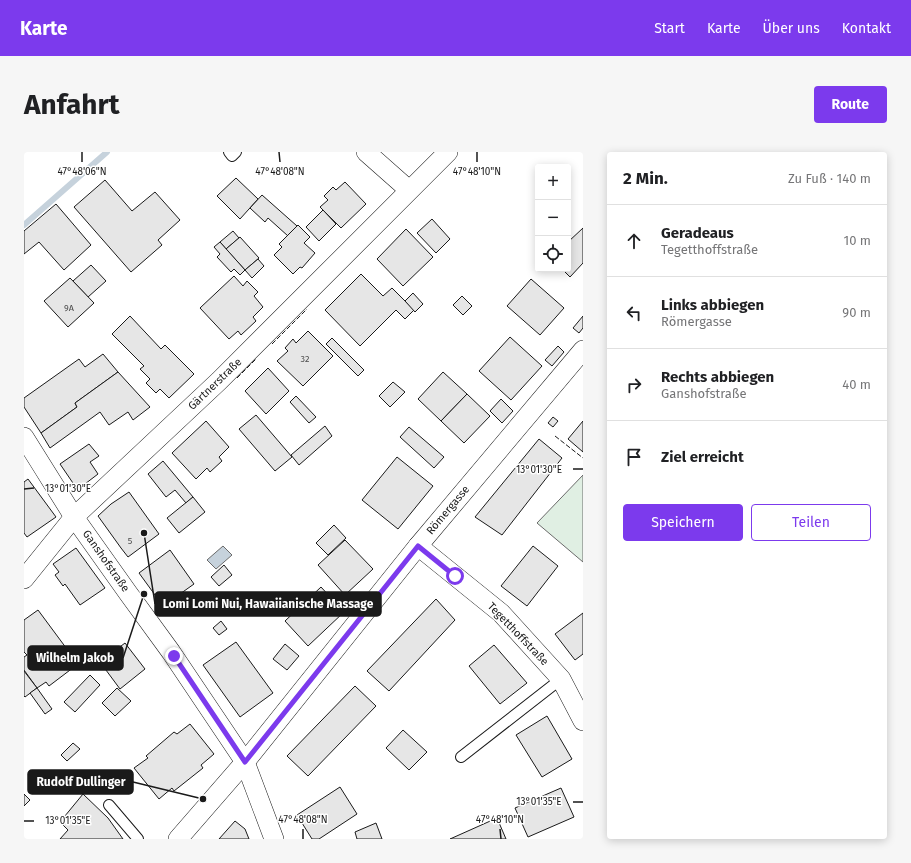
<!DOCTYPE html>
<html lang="de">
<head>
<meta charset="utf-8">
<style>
  :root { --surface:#fff; --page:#f6f6f6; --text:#202124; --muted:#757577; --line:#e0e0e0; --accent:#7c3aed }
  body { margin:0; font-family:"Fira Sans",sans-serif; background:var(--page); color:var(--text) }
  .controls { position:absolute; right:12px; top:12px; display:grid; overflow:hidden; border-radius:4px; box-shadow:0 2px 10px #0003 }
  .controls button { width:36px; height:36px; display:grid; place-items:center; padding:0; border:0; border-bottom:1px solid var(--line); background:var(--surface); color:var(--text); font:20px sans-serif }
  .stop { position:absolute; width:12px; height:12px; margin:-9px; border:3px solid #7c3aed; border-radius:50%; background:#fff }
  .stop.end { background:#7c3aed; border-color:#fff; box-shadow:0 1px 4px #0008 }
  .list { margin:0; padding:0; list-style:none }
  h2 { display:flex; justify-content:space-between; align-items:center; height:52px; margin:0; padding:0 16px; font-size:17px }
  h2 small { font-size:13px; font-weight:400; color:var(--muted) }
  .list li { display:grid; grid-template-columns:26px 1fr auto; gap:12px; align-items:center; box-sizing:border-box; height:72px; padding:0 16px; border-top:1px solid var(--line) }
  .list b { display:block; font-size:15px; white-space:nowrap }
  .list p { margin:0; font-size:13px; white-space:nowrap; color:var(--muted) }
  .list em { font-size:13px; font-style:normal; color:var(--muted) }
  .actions { display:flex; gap:8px; padding:12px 16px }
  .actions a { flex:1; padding:9px 0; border:1px solid var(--accent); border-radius:4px; text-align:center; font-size:14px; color:var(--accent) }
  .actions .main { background:var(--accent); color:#fff }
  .icon { flex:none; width:22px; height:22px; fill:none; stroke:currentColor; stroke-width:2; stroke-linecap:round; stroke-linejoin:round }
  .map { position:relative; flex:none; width:559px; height:687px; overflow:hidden; border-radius:4px }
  header { display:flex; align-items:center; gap:24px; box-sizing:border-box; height:56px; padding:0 20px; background:var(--accent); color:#fff }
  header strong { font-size:19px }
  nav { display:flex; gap:22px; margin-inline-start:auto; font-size:14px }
  .intro { display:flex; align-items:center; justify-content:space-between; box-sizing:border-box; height:96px; padding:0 24px }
  h1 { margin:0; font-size:28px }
  .button { padding:10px 18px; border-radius:4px; background:var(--accent); color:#fff; font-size:14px; font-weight:700 }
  main { display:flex; gap:24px; padding:0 24px }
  aside { flex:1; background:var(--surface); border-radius:4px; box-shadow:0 2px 10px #0003 }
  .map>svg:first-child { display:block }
  .green { fill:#e0efe3; stroke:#6a6a6a }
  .water { fill:#c6d2dc; stroke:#6a6a6a }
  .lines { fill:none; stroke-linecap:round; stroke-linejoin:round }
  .stream { stroke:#c6d2dc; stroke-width:6 }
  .building { fill:#e6e6e6; stroke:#1a1a1a }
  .lane-casing { stroke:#1a1a1a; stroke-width:12 }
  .street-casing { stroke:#1a1a1a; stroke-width:20 }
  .lane { stroke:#fff; stroke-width:10 }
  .street { stroke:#fff; stroke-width:19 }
  .fence { stroke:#1a1a1a; stroke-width:1; stroke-dasharray:5 2; stroke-linecap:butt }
  .route { stroke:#7c3aed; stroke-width:5 }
  .ticks { fill:none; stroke:#1a1a1a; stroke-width:1.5 }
  .labels { text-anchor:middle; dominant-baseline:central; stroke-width:3; stroke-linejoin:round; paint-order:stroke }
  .number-label { font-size:9px; fill:#4d4d4d }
  .street-label { font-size:11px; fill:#1a1a1a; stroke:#fff }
  .ticks-label { font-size:10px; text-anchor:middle; fill:#1a1a1a; stroke:#fff; stroke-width:3; stroke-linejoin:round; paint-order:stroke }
  .leader { fill:none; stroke:#1a1a1a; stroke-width:1.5 }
  .callout-dot { fill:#1a1a1a; stroke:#fff; stroke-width:1.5 }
  .callout { fill:#1a1a1a; stroke:#1a1a1a; stroke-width:1.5 }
  .callout-label { font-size:12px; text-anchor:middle; font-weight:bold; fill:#fff }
</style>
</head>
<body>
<header>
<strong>Karte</strong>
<nav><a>Start</a><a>Karte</a><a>Über uns</a><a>Kontakt</a></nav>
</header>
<div class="intro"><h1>Anfahrt</h1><a class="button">Route</a></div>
<main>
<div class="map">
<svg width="559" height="687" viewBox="0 0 559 687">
  <rect width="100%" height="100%" fill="#fff"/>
  <!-- green -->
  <polygon class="green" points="559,323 559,410 513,371"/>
  <!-- water -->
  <polygon class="water" points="199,394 208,403 192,417 183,408"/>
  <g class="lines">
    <!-- stream -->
    <polyline class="stream" points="0,73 83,0"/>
  </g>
  <!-- building -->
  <g class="building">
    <polygon points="212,26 234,47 216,67 193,44"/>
    <polygon points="81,28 108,59 131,40 156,68 134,88 138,93 107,120 50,55"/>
    <polygon points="321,30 342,52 317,76 296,55 304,48 300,44 309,35 312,38"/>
    <polygon points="238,43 273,74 264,84 244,66 241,70 226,56"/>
    <polygon points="32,52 67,93 40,118 15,90 0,102 0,79"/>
    <polygon points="299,58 312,72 295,89 282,75"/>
    <polygon points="408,67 426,87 412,101 393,81"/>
    <polygon points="274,73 286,85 280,91 291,101 278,116 276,115 269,122 250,103 258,95 255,92"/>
    <polygon points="559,76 559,111 546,125 538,117 544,117 544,90"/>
    <polygon points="382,77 409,105 379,134 353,107"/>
    <polygon points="209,79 215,86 202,97 196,90"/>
    <polygon points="216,85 235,106 221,118 202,97"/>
    <polygon points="196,90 221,118 216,123 210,117 207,120 193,105 196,102 190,95"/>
    <polygon points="234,107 240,114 228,126 221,118"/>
    <polygon points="67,113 82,129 64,145 49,129"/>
    <polygon points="337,122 359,144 368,136 390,158 381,167 372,158 336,194 301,158"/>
    <polygon points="210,124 219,134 223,129 234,140 230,144 239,155 229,165 232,169 217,183 214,179 205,187 176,156"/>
    <polygon points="46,126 70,151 44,175 20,149"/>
    <polygon points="507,127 540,156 516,183 483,154"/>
    <polygon points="389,141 399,152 391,160 381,149"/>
    <polygon points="438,144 448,154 439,163 429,153"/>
    <polygon points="106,164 137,197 141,193 170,222 145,246 136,237 132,241 122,231 126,227 116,217 120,214 88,182"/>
    <polygon points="559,164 559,176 555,181 549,176"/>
    <polygon points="284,179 309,204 279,234 253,209 264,199 261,196 269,187 272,191"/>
    <polygon points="486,185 518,214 487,248 455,219"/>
    <polygon points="308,186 340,218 334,224 302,192"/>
    <polygon points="534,194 540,200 528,214 521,208"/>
    <polygon points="79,202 94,220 51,251 53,255 17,281 0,255 0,246 55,207 61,215"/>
    <polygon points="244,216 265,239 242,262 221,239"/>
    <polygon points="94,220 126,255 109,268 104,260 85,273 76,260 26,296 17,281 53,255 51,251"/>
    <polygon points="419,220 443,242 417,269 394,247"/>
    <polygon points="369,230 381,240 366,255 355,244"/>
    <polygon points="443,242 466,264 440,291 417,269"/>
    <polygon points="272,244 292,265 285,271 266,250"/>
    <polygon points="477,247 489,259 478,271 466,259"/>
    <polygon points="232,263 268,305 251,319 215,277"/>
    <polygon points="529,265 534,269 529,275 524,271"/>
    <polygon points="182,269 205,295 195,305 198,309 186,320 183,316 172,327 148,301"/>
    <polygon points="559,269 559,300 544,287"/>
    <polygon points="301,274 308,284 275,313 267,303"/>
    <polygon points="385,275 420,305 410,316 376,285"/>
    <polygon points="515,287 538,306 478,383 451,365"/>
    <polygon points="65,292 75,304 66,310 74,322 57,335 51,334 36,312"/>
    <polygon points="373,305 409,334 374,377 338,348"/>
    <polygon points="139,309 169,345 162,351 151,338 142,345 124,322"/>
    <polygon points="4,327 32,365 3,385 0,381 0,330"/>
    <polygon points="105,340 135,382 104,405 97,396 74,364 87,352"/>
    <polygon points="169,345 181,360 155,381 143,366"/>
    <polygon points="310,373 322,386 304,403 292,391"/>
    <polygon points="321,388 349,417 321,443 294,413"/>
    <polygon points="509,394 534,414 503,454 477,434"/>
    <polygon points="52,396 81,436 56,453 41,432 39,434 31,423 35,420 29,412"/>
    <polygon points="146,398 170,432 139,454 115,421"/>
    <polygon points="200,413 208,423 195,434 187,425"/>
    <polygon points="297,435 320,460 284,494 261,469"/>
    <polygon points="412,447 431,468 365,539 343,519"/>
    <polygon points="14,458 54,512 25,534 22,530 13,536 0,518 0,505 3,503 0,500 0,468"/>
    <polygon points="559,461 559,502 551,508 531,482"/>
    <polygon points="197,469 203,477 195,483 189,476"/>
    <polygon points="212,490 249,541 216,565 179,513"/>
    <polygon points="101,491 121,517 96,537 76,510"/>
    <polygon points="261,492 275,504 263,518 249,507"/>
    <polygon points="470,493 503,531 476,552 445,514"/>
    <polygon points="0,519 13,536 1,545 0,544"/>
    <polygon points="66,523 76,533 51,560 40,550"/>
    <polygon points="331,534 352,554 284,624 263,604"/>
    <polygon points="13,536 28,557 21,562 6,541"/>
    <polygon points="93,536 107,549 91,564 78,551"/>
    <polygon points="523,564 548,607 518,625 492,583"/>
    <polygon points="166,572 190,602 177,613 179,616 150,639 148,636 135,647 110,616 124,606 122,604 150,580 153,582"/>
    <polygon points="379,578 403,600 385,618 362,596"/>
    <polygon points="49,591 56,597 43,609 37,603"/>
    <polygon points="316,635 333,662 295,687 288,687 273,663"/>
    <polygon points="537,636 550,665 504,685 491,656"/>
    <polygon points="0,642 6,648 0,654"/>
    <polygon points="59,642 84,666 99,687 36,687 44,678 36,670"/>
    <polygon points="473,666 482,687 426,687"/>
    <polygon points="211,669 221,677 225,687 195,687"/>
    <polygon points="352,671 358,687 333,687 331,680"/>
  </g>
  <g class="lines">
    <!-- lane casing -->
    <g class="lane-casing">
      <g id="lane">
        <polyline points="205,0 208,4 212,0"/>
        <polyline points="437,605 537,527"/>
        <polyline points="85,653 114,687"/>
      </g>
    </g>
    <!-- street casing -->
    <g class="street-casing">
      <g id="street">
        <polyline points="342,0 385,38"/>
        <polyline points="0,285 50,365 104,441 147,500 221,610 250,687"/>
        <polyline points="394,394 477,461 537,527 559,569"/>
        <polyline points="0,427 50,365 195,229 424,0"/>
        <polyline points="154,687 221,610 394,394 559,198"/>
      </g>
    </g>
    <!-- lane -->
    <use href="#lane" class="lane"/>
    <!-- street -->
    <use href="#street" class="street"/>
    <!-- fence -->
    <g class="fence">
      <polyline points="248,192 283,157"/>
      <polyline points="213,226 232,207"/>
      <polyline points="531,284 559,306"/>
    </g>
  </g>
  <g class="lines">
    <!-- route -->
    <polyline class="route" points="150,504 221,610 394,394 431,424"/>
  </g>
  <!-- ticks -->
  <path class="ticks" d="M58 0V10M255 0 256 10M453 0V10M549 317H559M0 337 10 336M549 650H559M0 669H10M279 677V687M476 677 477 687"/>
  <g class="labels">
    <!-- number labels -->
    <g class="number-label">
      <text x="45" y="156">9A</text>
      <text x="281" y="207">32</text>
      <text x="106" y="389">5</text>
    </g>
    <!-- street labels -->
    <g class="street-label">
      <text transform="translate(191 232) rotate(-44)">Gärtnerstraße</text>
      <text transform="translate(424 358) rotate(-50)">Römergasse</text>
      <text transform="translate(82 409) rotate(55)">Ganshofstraße</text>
      <text transform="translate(494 482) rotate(46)">Tegetthoffstraße</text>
    </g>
  </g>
  <g class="ticks-label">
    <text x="58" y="23">47°48'06"N</text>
    <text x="256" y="23">47°48'08"N</text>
    <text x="453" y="23">47°48'10"N</text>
    <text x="515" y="321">13°01'30"E</text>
    <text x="44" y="340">13°01'30"E</text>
    <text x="515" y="653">13°01'35"E</text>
    <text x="279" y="671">47°48'08"N</text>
    <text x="476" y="671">47°48'10"N</text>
    <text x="44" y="672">13°01'35"E</text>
  </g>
  <!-- callouts -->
  <path class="leader" d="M120 381L131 452M120 442L99 506M179 647L109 630"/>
  <g class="callout-dot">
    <circle cx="120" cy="381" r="4"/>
    <circle cx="120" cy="442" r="4"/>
    <circle cx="179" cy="647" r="4"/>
  </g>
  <g class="callout">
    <rect x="131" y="440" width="226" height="24" rx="4"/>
    <rect x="4" y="494" width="95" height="24" rx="4"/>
    <rect x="4" y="618" width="105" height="24" rx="4"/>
  </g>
  <g class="callout-label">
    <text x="244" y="456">Lomi Lomi Nui, Hawaiianische Massage</text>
    <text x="51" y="510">Wilhelm Jakob</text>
    <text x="57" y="634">Rudolf Dullinger</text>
  </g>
</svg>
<div class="controls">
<button>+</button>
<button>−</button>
<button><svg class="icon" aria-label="locate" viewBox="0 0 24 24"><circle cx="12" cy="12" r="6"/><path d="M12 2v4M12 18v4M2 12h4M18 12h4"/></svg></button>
</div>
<div class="stop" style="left:431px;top:424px"></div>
<div class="stop end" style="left:150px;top:504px"></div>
</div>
<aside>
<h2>2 Min.<small>Zu Fuß · 140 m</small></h2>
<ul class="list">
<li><svg class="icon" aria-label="ahead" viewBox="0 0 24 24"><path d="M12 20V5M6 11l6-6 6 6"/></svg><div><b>Geradeaus</b><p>Tegetthoffstraße</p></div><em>10 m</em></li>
<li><svg class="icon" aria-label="left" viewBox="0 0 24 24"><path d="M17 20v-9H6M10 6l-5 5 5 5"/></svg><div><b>Links abbiegen</b><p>Römergasse</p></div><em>90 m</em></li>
<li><svg class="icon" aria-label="right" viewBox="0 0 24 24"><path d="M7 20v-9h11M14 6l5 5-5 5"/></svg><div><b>Rechts abbiegen</b><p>Ganshofstraße</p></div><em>40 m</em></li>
<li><svg class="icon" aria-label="arrive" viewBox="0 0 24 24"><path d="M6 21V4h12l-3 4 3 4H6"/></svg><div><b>Ziel erreicht</b></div></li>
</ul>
<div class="actions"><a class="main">Speichern</a><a>Teilen</a></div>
</aside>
</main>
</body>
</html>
